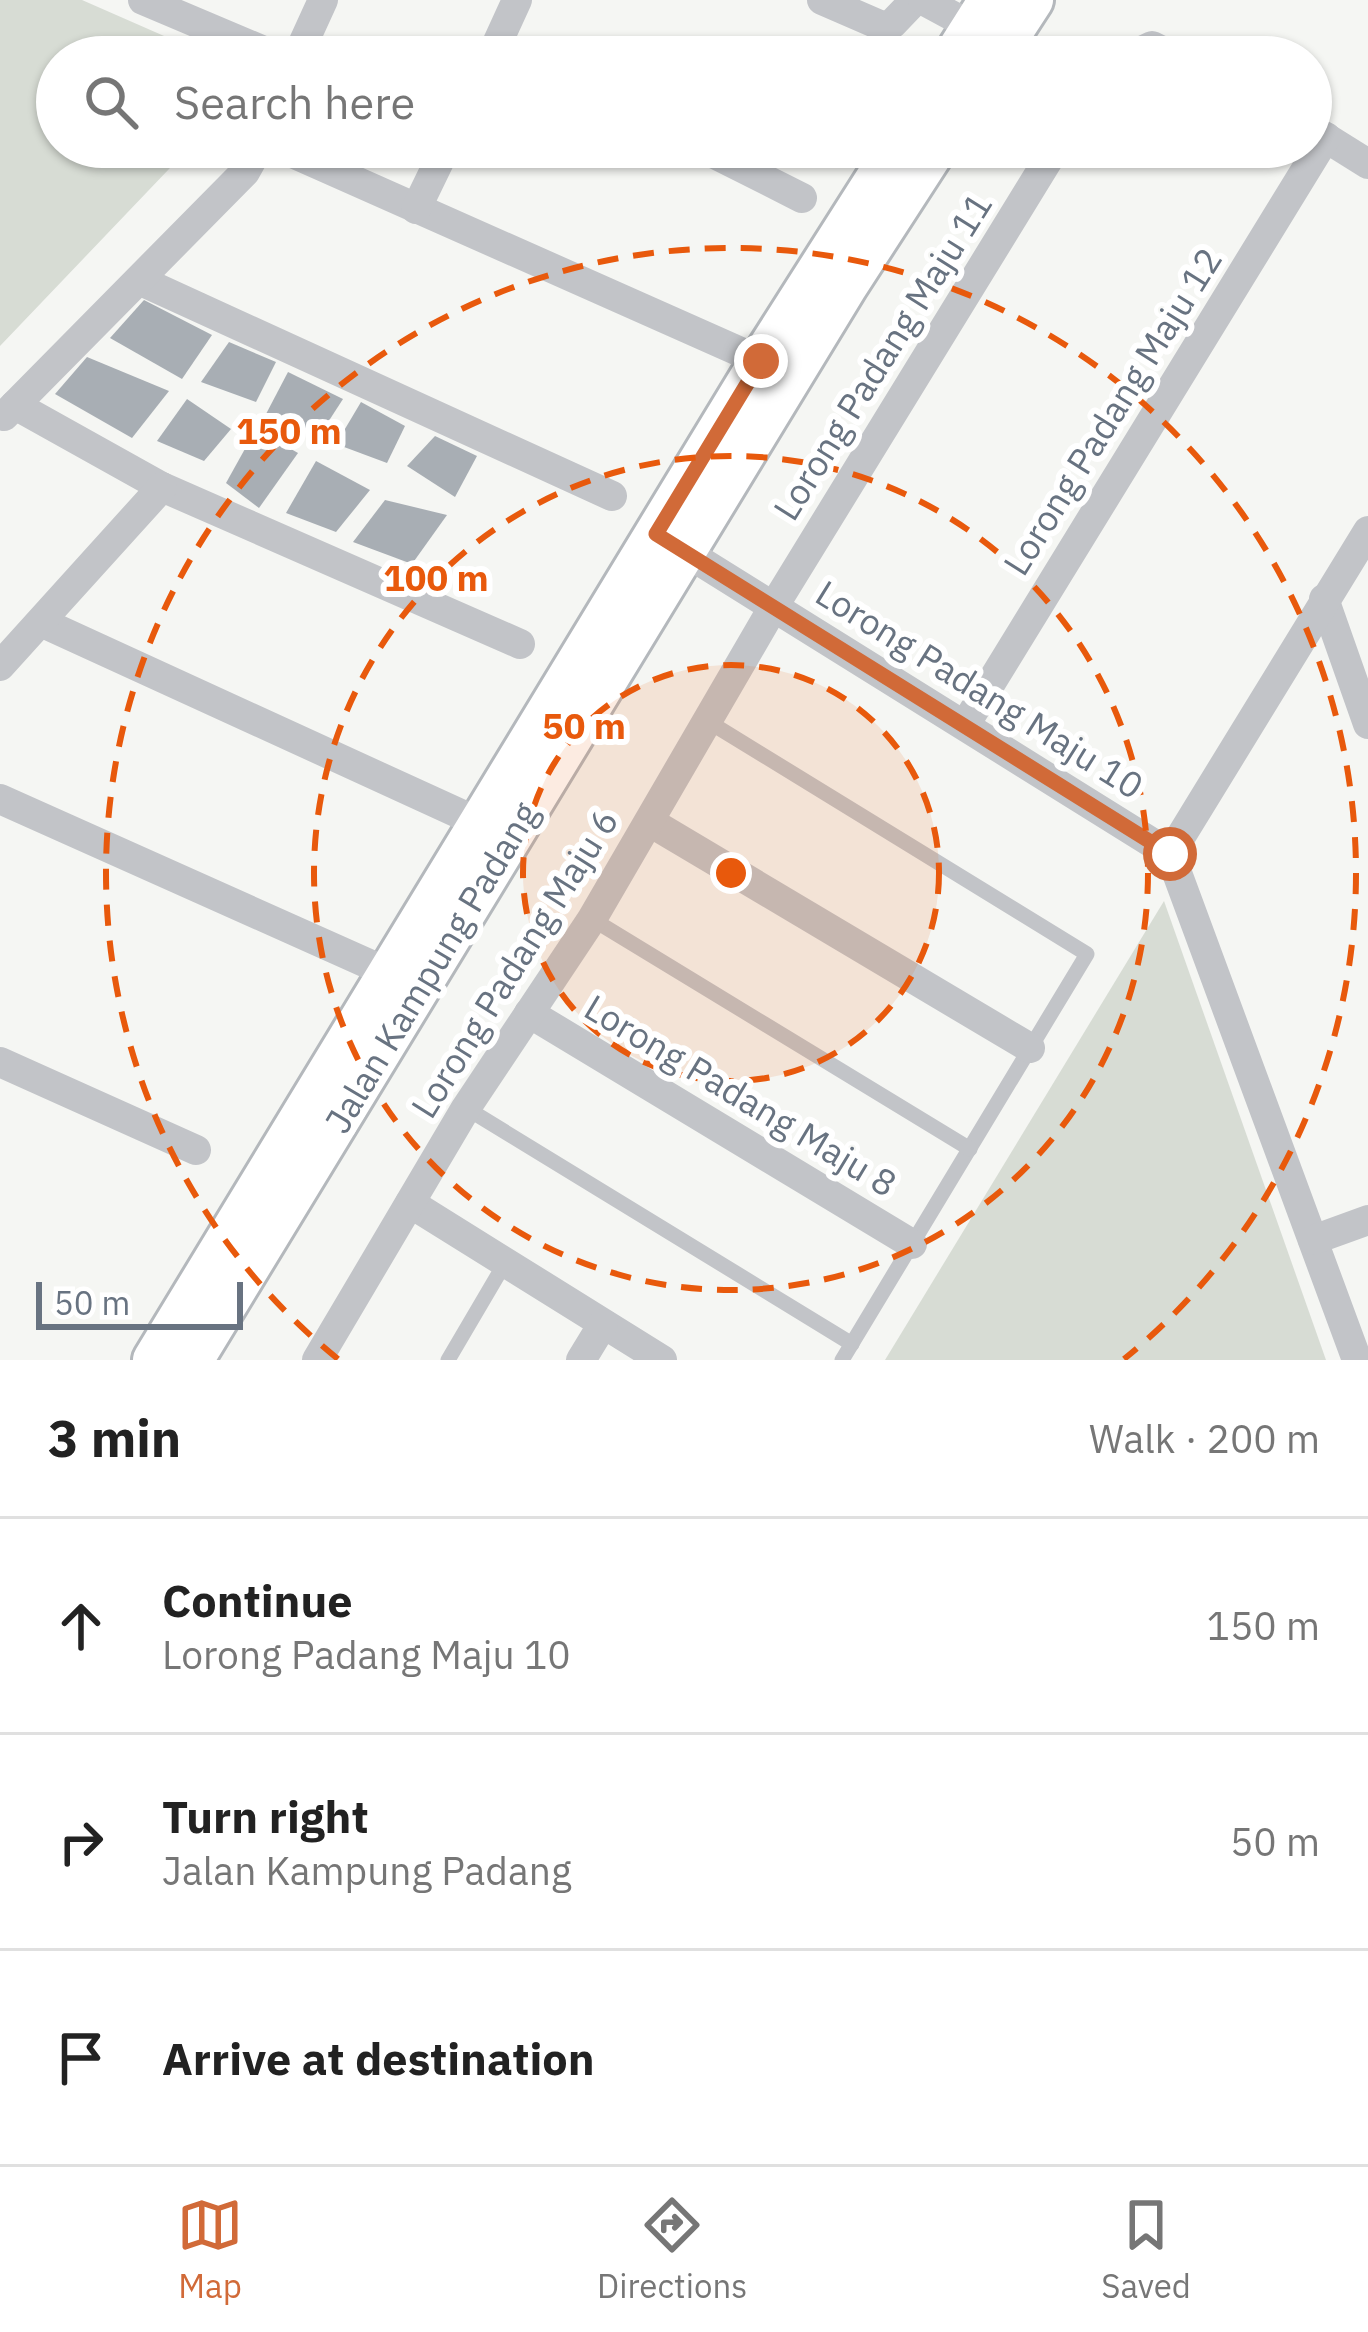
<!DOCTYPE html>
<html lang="en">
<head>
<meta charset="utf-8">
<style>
  :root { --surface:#fff; --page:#f2f2f2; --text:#222; --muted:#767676; --line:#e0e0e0; --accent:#d16a38 }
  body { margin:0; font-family:"IBM Plex Sans",sans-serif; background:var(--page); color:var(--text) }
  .scale { position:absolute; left:36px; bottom:30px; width:207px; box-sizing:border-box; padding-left:12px; border:6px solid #687381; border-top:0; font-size:33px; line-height:42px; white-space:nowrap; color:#687381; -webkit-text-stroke:9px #fff; paint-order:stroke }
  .stop { position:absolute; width:36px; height:36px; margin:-27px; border:9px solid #d16a38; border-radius:50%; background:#fff }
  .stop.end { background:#d16a38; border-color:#fff; box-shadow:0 3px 12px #0008 }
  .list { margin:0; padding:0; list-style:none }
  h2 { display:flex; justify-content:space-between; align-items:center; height:156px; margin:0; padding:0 48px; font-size:51px }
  h2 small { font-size:39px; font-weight:400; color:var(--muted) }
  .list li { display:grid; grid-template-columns:78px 1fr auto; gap:36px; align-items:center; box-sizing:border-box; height:216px; padding:0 48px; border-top:3px solid var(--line) }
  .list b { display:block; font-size:45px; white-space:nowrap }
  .list p { margin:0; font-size:39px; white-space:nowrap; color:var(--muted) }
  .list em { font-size:39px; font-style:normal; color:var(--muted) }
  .icon { flex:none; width:66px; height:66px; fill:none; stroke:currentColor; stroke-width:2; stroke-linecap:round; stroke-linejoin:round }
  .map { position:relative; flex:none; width:1368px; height:1360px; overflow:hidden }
  .search { position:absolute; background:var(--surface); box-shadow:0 3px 9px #0004; left:36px; right:36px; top:36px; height:132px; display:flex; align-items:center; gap:30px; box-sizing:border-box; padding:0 42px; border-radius:66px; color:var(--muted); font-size:45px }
  .sheet { height:804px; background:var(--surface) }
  nav { display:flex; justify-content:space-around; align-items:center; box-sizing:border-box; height:168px; border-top:3px solid var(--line); background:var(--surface); font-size:33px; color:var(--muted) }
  nav a { display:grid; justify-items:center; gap:6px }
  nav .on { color:var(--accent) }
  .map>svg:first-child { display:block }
  .green { fill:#d7dcd4 }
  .building { fill:#a8aeb4 }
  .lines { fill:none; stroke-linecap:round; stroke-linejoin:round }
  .secondary-casing { stroke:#b4b8bc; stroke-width:48 }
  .lane { stroke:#c2c4c8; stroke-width:15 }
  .street { stroke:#c2c4c8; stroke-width:30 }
  .secondary { stroke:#fff; stroke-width:42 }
  .route { stroke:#d16a38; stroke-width:15 }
  .ring { fill:none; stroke:#e8590c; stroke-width:6; stroke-dasharray:21 15 }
  .labels { text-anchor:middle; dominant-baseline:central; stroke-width:12; stroke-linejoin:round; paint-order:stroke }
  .street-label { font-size:36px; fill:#687381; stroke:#fff }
  .centre { fill:#e8590c; stroke:#fff; stroke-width:6 }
  .ring-label { font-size:36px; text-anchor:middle; font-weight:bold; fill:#e8590c; stroke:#fff; stroke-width:12; stroke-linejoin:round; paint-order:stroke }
</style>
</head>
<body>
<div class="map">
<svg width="1368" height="1360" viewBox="0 0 1368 1360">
  <rect width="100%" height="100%" fill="#f5f6f3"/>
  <!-- green -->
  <g class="green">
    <polygon points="0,0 82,0 212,57 57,57 57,147 190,147 0,346"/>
    <polygon points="1164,901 1326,1360 885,1360"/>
  </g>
  <!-- building -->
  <g class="building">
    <polygon points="144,300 212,335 182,379 110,338"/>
    <polygon points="229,342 276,362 256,402 201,382"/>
    <polygon points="87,357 169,391 132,438 55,394"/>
    <polygon points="288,372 343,399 321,433 266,414"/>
    <polygon points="187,399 231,429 204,461 157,441"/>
    <polygon points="361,402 405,426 387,463 336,444"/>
    <polygon points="256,429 298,453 259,508 226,483"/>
    <polygon points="435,436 477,456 455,497 407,466"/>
    <polygon points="316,461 370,490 336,532 286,513"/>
    <polygon points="385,500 447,515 412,564 353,542"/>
  </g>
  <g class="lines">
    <!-- secondary casing -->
    <g class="secondary-casing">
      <g id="secondary">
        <polyline points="954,57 990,0"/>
        <polyline points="995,57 1032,0"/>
        <polyline points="154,1360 761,361 897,147"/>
        <polyline points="192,1360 846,286 936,147"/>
      </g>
    </g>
    <!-- lane -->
    <g class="lane">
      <polyline points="709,722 1087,954 842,1360"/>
      <polyline points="592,919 970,1149"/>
      <polyline points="466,1108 852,1344"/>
      <polyline points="448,1360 505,1263"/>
    </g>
    <!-- street -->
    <g class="street">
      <polyline points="143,0 278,57"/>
      <polyline points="822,0 882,26 892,24 915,0"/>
      <polyline points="923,0 973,27"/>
      <polyline points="297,57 323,0"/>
      <polyline points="491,57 517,0"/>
      <polyline points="1129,57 1152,46 1174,57"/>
      <polyline points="1312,129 1368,164"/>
      <polyline points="279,147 761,361"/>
      <polyline points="701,147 802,198"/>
      <polyline points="416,209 446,147"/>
      <polyline points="139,280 612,496"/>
      <polyline points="15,405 162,487 520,644"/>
      <polyline points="4,416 245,172 259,147"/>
      <polyline points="671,543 1170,854 1357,1360"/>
      <polyline points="1324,599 1368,724"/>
      <polyline points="41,622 480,823"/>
      <polyline points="0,666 162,487"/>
      <polyline points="965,725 1326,137"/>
      <polyline points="0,799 389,973"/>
      <polyline points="650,822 1030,1048"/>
      <polyline points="1170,854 1368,531"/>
      <polyline points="529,1013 912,1244"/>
      <polyline points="0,1062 196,1150"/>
      <polyline points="410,1203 662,1360"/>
      <polyline points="1313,1240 1368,1220"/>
      <polyline points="317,1360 466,1108 592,919 774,606 1056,147"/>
      <polyline points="581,1360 603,1324"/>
    </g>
    <!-- secondary -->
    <use href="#secondary" class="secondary"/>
  </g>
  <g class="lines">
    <!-- route -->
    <polyline class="route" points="761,361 656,534 1170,854"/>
  </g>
  <!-- distance rings -->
  <circle cx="731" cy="873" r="208" fill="#e8590c" fill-opacity=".12"/>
  <g class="ring">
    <circle cx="731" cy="873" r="208"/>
    <circle cx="731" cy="873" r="417"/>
    <path d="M338 1359A625 625 0 1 1 1124 1359"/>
  </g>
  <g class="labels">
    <!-- street labels -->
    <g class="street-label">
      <text transform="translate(882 356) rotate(-58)">Lorong Padang Maju 11</text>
      <text transform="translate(1112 411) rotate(-58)">Lorong Padang Maju 12</text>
      <text transform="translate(980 689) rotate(32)">Lorong Padang Maju 10</text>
      <text transform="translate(514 963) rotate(-58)">Lorong Padang Maju 6</text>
      <text transform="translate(431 967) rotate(-59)">Jalan Kampung Padang</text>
      <text transform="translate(741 1095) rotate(31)">Lorong Padang Maju 8</text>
    </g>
  </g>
  <circle cx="731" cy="873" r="18" class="centre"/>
  <g class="ring-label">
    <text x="289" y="444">150 m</text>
    <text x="436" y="591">100 m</text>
    <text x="584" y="739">50 m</text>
  </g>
</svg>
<div class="scale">50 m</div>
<div class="stop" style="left:1170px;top:854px"></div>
<div class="stop end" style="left:761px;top:361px"></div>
<div class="search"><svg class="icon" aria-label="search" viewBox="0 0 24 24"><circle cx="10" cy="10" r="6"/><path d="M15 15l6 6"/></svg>Search here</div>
</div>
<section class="sheet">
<h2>3 min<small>Walk · 200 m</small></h2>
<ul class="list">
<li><svg class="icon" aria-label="ahead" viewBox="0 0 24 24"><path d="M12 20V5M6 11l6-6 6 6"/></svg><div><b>Continue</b><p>Lorong Padang Maju 10</p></div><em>150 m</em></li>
<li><svg class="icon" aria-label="right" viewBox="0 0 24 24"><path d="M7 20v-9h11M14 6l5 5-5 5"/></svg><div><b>Turn right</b><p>Jalan Kampung Padang</p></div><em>50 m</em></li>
<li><svg class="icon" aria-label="arrive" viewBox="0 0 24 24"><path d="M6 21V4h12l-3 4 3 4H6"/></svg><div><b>Arrive at destination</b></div></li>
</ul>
</section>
<nav>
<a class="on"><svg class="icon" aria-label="map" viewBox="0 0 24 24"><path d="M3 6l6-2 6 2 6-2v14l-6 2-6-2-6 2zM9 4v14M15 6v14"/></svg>Map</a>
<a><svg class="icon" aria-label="directions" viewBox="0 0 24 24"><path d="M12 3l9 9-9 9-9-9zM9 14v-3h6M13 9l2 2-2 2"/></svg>Directions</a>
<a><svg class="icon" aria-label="saved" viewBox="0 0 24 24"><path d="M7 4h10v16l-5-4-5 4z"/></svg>Saved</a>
</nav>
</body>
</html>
